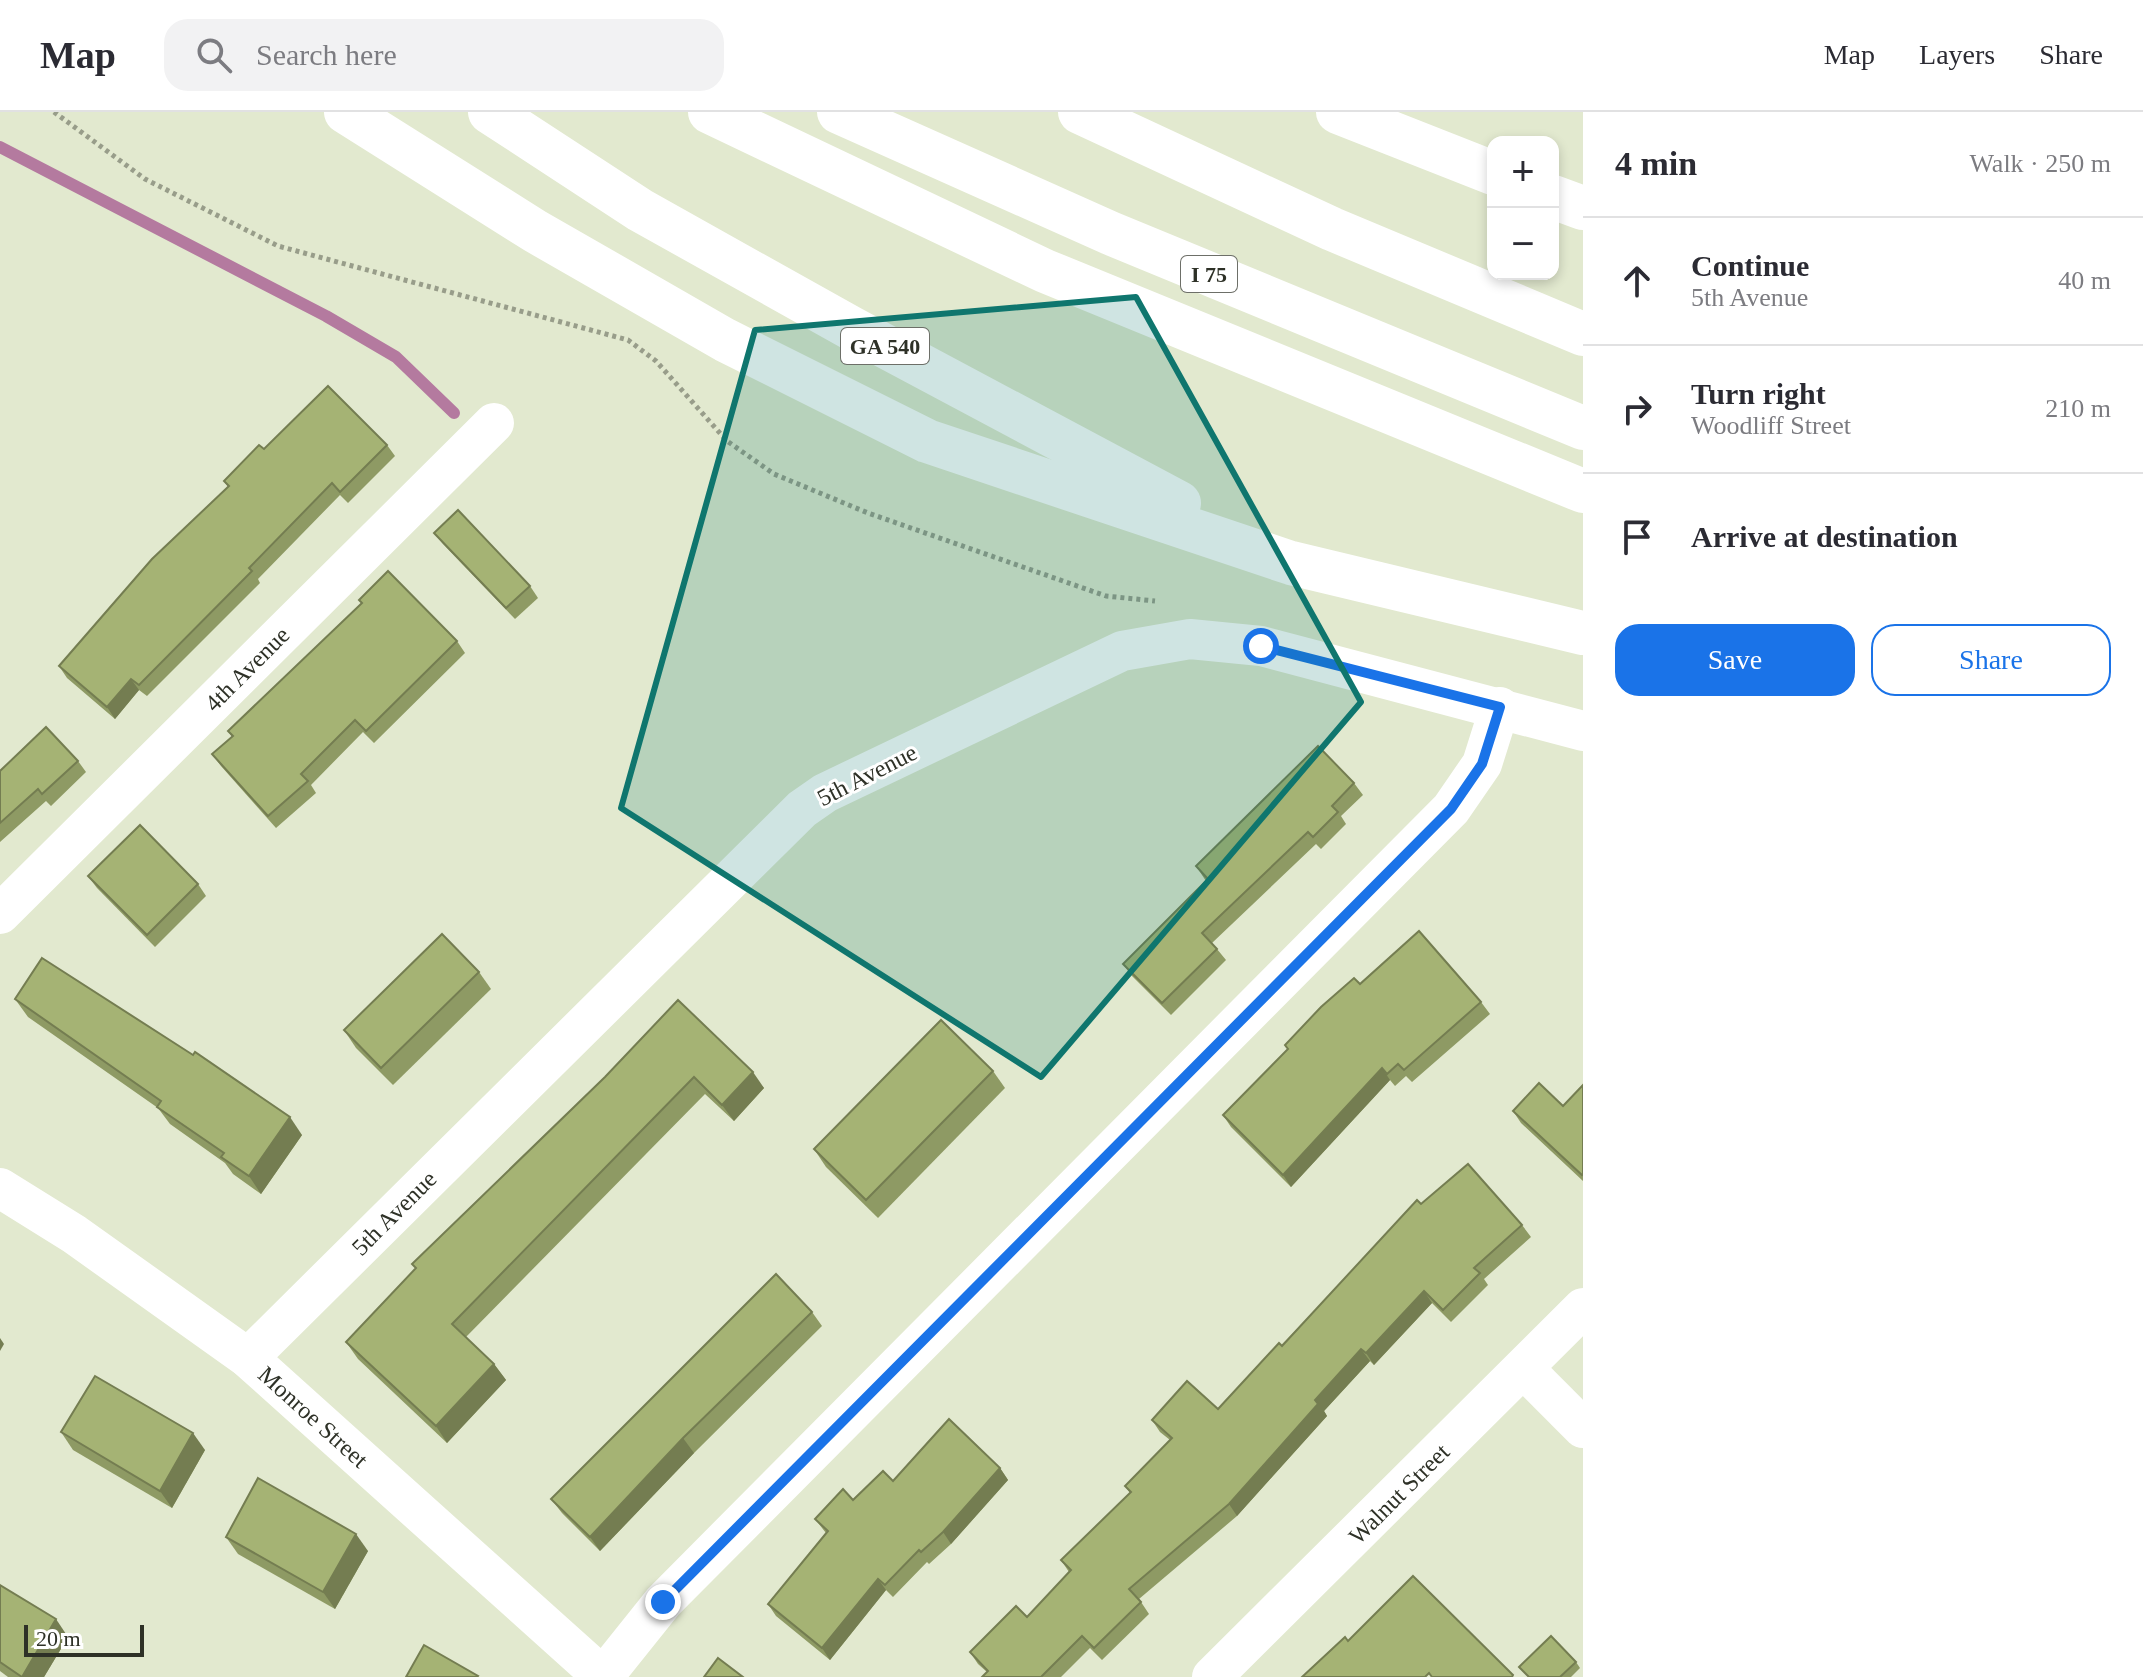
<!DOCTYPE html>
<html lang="en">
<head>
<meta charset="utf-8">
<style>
  :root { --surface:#fff; --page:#f2f2f3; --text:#2b2b33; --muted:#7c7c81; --line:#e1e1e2; --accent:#1a73e8 }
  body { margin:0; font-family:Georgia,serif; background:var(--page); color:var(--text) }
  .controls { position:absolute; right:24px; top:24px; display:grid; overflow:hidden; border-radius:16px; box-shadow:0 4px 12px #0003 }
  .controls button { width:72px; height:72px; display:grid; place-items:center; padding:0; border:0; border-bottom:2px solid var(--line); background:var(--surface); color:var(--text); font:40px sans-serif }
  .scale { position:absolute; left:24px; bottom:20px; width:120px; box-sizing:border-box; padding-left:8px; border:4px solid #2e3127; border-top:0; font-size:22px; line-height:28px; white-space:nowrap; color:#2e3127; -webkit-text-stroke:6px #fff; paint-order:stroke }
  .stop { position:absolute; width:24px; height:24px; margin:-18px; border:6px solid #1a73e8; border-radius:50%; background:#fff }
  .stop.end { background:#1a73e8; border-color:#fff; box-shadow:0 2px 8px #0008 }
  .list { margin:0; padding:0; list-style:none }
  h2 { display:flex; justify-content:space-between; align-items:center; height:104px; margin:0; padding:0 32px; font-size:34px }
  h2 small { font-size:26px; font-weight:400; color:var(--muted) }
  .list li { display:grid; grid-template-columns:52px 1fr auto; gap:24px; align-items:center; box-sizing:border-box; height:128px; padding:0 32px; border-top:2px solid var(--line) }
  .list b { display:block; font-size:30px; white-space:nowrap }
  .list p { margin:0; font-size:26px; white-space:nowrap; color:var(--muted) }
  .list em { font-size:26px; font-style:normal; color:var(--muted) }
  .actions { display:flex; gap:16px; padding:24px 32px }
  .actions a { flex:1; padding:18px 0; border:2px solid var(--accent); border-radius:24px; text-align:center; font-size:28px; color:var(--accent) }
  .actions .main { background:var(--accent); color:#fff }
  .icon { flex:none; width:44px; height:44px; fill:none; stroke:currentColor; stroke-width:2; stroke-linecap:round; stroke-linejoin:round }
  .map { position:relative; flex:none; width:1583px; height:1565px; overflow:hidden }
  header { display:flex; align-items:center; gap:48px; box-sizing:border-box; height:112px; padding:0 40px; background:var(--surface); border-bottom:2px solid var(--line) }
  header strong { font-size:38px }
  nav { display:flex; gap:44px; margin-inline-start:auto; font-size:28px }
  .search { width:560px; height:72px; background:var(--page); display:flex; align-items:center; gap:20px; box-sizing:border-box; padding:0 28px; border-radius:24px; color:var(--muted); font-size:30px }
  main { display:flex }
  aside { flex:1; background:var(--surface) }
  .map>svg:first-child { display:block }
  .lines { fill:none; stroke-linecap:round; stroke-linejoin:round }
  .stream { stroke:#b47a9f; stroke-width:12 }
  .path { stroke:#989d8a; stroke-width:5; stroke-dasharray:4 4; stroke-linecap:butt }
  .minor { stroke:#fff; stroke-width:40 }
  .highway { stroke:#fff; stroke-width:44 }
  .wall { fill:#8e9a64 }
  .shaded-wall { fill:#747d51 }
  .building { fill:#a5b374; stroke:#747d51; stroke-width:2 }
  .route { stroke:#1a73e8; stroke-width:10 }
  .marked { fill:#0f766e; fill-opacity:0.2; stroke:#0f766e; stroke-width:6; stroke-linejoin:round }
  .labels { text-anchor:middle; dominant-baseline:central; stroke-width:6; stroke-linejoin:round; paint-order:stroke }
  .shield { fill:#fff; stroke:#6d6f68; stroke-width:2 }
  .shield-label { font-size:22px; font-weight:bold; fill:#2e3127 }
  .street-label { font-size:24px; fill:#2e3127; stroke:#fff }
</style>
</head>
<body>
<header>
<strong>Map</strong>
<div class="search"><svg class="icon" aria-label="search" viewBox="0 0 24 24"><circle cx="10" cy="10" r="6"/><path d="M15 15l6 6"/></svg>Search here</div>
<nav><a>Map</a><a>Layers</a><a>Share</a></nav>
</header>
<main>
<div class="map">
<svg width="1583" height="1565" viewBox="0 0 1583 1565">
  <rect width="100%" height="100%" fill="#e2e9cf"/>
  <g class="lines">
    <!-- stream -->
    <polyline class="stream" points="0,35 326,204 396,245 454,301"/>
    <!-- path -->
    <polyline class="path" points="54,0 145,67 278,134 628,228 656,249 727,329 774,362 868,401 1106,484 1155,489"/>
    <!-- minor -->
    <g class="minor">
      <polyline points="0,802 494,311"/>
      <polyline points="0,1076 74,1122 248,1246 603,1565"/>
      <polyline points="248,1246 802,697 825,681 1122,539 1190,527 1261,534 1583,619"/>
      <polyline points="1525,1258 1583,1316"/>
      <polyline points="603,1565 663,1490 1451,697 1482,652 1500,595"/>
      <polyline points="1212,1565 1583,1196"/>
    </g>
    <!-- highway -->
    <g class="highway">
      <polyline points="346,0 535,119 725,228 927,329 1291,451 1583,521"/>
      <polyline points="490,0 640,98 851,216 1179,391"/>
      <polyline points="710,0 1045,159 1583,379"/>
      <polyline points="839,0 1110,121 1583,316"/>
      <polyline points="1080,0 1332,117 1583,222"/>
      <polyline points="1338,0 1493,61"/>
      <polyline points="1553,85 1583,96"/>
    </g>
  </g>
  <!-- wall -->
  <g class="wall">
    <polygon points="387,333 395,344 348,391 340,383 258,467 260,471 147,584 139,578 115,607 67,566 59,554 228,375 224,369 264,337"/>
    <polygon points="434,421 530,474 538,486 515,507 443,432"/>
    <polygon points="359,488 457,529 465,541 374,631 363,620 311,673 316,681 276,716 221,654 212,642 232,625 228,619 362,491"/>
    <polygon points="78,649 86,660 51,694 46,689 0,730 0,659"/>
    <polygon points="1354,671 1363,683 1341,704 1346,712 1321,737 1316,732 1212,831 1226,848 1171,903 1131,863 1123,852 1206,769 1196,754"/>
    <polygon points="88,764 198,772 206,784 155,835 97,776"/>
    <polygon points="479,860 491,877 393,973 356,936 344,918"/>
    <polygon points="1360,872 1481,890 1490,902 1412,970 1406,964 1395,974 1390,968 1291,1075 1231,1015 1223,1003 1288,938 1285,933"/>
    <polygon points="15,887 302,1023 261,1082 233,1062 225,1051 170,1012 158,996 28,905"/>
    <polygon points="678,888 764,976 734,1009 705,982 466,1225 494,1252 506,1268 447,1331 358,1247 346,1230 416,1157 412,1152 605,965"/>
    <polygon points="993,959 1005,976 878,1106 826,1055 814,1037"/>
    <polygon points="1583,973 1583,1069 1521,1011 1513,999 1563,994"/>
    <polygon points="1421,1092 1522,1113 1531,1125 1484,1167 1488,1173 1451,1210 1432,1191 1374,1253 1370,1249 1324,1299 1327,1304 1237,1404 1139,1487 1149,1502 1102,1548 1090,1536 1061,1565 982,1565 987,1560 978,1552 970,1540 1027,1505 1069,1460 1061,1448 1130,1381 1125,1374 1170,1328 1160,1320 1152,1308 1218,1297"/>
    <polygon points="812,1200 822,1214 694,1341 600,1439 562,1401 551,1387"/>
    <polygon points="61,1320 205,1338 172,1396 73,1338"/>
    <polygon points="1000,1356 1008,1368 951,1432 929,1452 927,1450 893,1485 886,1478 830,1548 776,1504 768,1492 826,1421 815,1407 893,1369"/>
    <polygon points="226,1425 368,1439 335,1497 238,1442"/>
    <polygon points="0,1473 68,1525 44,1565 8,1565 0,1559"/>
    <polygon points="1576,1550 1580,1556 1571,1565 1528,1565 1519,1555"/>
  </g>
  <!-- shaded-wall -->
  <g class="shaded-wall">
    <polygon points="131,567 139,578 115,607 107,595"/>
    <polygon points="1382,956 1390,968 1291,1075 1283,1063"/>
    <polygon points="753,960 764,976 734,1009 722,993"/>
    <polygon points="290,1005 302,1023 261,1082 249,1064"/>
    <polygon points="1424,1179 1432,1191 1374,1253 1366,1241"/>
    <polygon points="0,1226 4,1232 0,1239"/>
    <polygon points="1361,1237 1370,1249 1324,1299 1327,1304 1237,1404 1229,1392 1315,1288"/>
    <polygon points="494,1252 506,1268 447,1331 436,1314"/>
    <polygon points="193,1321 205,1338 172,1396 160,1379"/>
    <polygon points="683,1326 694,1341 600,1439 590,1425"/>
    <polygon points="1000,1356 1008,1368 951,1432 943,1420"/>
    <polygon points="356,1422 368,1439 335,1497 323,1480"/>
    <polygon points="878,1467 886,1478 830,1548 822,1536"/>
    <polygon points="56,1507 68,1525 44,1565 22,1565"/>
  </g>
  <!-- building -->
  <g class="building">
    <polygon points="328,274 387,333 340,380 332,371 249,456 252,459 139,573 131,567 107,595 59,554 152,447 229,374 224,369 259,333 264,337"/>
    <polygon points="458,398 530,474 506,496 434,421"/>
    <polygon points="388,459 457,529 366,619 355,608 301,662 308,669 268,704 212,642 233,624 228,619 362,491 359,488"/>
    <polygon points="46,615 78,649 42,682 38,677 0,711 0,659"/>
    <polygon points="1318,634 1354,671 1332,694 1338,700 1313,725 1308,720 1202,821 1217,837 1162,891 1123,852 1208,767 1196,754"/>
    <polygon points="140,713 198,772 147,823 88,764"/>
    <polygon points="1419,819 1481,890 1404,958 1398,952 1387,962 1382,956 1283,1063 1223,1003 1288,937 1285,933 1321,895 1354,866 1360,872"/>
    <polygon points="442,822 479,860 381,956 344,918"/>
    <polygon points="42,846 193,943 195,940 290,1005 249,1064 221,1045 224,1041 157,995 161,989 15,887"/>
    <polygon points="678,888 753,960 722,993 694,965 452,1212 494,1252 436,1314 346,1230 416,1156 412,1152 605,965"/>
    <polygon points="941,908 993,959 866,1088 814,1037"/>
    <polygon points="1539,971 1563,994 1583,973 1583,1062 1582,1063 1513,999"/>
    <polygon points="1468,1052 1522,1113 1474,1156 1480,1161 1443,1198 1424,1179 1366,1241 1361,1237 1315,1288 1318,1292 1229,1392 1129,1477 1141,1490 1094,1536 1082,1524 1041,1565 982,1565 988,1559 970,1540 1016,1494 1027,1505 1071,1458 1061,1448 1131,1380 1125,1374 1172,1326 1152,1308 1187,1269 1218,1297 1279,1231 1282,1234 1417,1088 1421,1092"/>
    <polygon points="776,1162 812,1200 683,1326 590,1425 551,1387"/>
    <polygon points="95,1264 193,1321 160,1379 61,1320"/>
    <polygon points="949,1307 1000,1356 943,1420 921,1440 919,1438 885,1473 878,1467 822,1536 768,1492 828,1419 815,1407 843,1377 853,1388 883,1359 893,1369"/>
    <polygon points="258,1366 356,1422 323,1480 226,1425"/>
    <polygon points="1413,1464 1513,1563 1512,1565 1432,1565 1429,1561 1425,1565 1302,1565 1345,1525 1348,1529"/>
    <polygon points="0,1473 56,1507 22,1565 0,1550"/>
    <polygon points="1551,1524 1576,1550 1560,1565 1529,1565 1519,1555"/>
    <polygon points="424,1533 478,1564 477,1565 406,1565"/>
    <polygon points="718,1546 743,1565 704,1565"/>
  </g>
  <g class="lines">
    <!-- route -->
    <polyline class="route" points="663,1490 1451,697 1482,652 1500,595 1261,534"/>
  </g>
  <!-- marked area -->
  <path class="marked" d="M1136 185 1361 590 1041 965 621 696 755 218Z"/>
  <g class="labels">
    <!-- shield labels -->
    <g class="shield">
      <rect x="1181" y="144" width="56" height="36" rx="6"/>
      <rect x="841" y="216" width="88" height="36" rx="6"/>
    </g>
    <g class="shield-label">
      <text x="1209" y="162">I 75</text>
      <text x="885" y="234">GA 540</text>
    </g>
    <!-- street labels -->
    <g class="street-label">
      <text transform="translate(247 557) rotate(-45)">4th Avenue</text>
      <text transform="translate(867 663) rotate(-27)">5th Avenue</text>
      <text transform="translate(394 1101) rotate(-45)">5th Avenue</text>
      <text transform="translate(313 1305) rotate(42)">Monroe Street</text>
      <text transform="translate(1399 1382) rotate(-45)">Walnut Street</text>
    </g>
  </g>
</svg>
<div class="controls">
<button>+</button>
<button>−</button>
</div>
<div class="scale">20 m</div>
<div class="stop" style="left:1261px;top:534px"></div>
<div class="stop end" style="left:663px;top:1490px"></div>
</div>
<aside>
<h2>4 min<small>Walk · 250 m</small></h2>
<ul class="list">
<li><svg class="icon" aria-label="ahead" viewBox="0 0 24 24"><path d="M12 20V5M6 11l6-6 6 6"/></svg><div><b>Continue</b><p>5th Avenue</p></div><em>40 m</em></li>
<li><svg class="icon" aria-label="right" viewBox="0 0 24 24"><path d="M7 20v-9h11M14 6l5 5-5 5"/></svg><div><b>Turn right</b><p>Woodliff Street</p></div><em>210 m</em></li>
<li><svg class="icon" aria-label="arrive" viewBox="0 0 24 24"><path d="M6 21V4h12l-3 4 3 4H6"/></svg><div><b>Arrive at destination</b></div></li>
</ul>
<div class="actions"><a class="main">Save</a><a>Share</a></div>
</aside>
</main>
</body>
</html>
